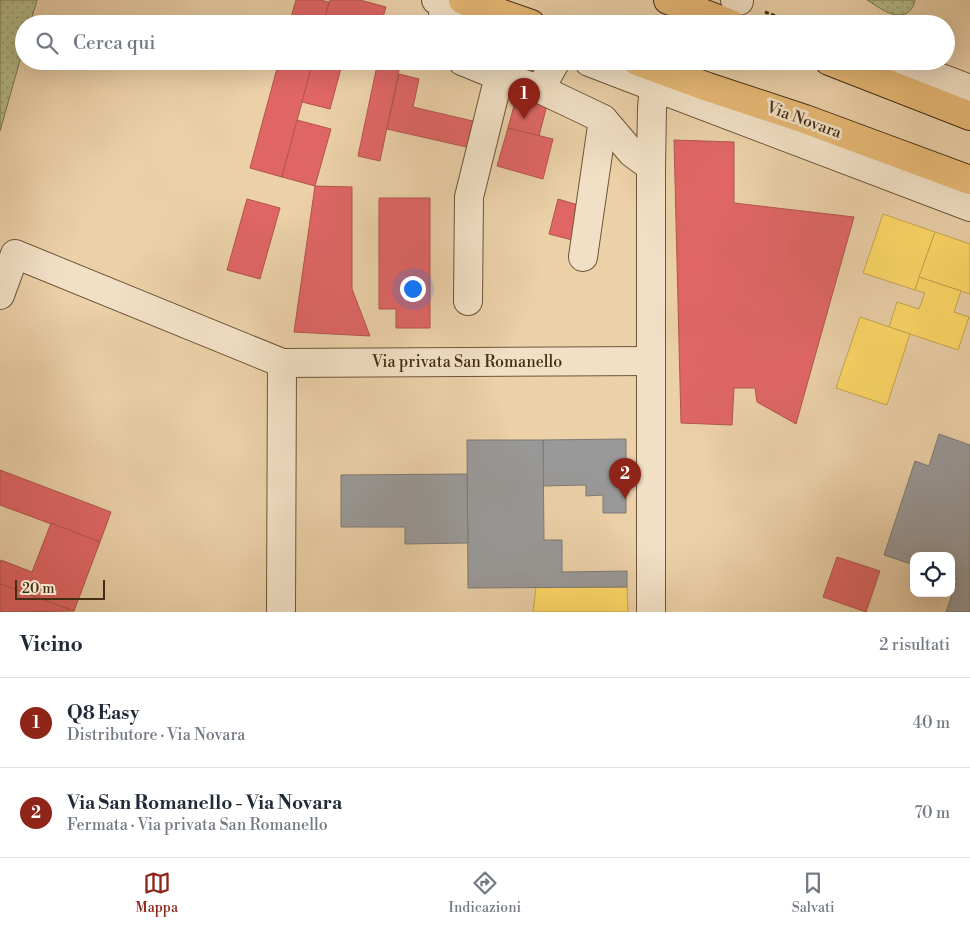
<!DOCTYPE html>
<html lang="it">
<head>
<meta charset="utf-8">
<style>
  :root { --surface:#fff; --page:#f2f2f3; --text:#1f2937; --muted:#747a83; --line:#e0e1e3; --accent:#8f2418 }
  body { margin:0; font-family:"Libre Bodoni",serif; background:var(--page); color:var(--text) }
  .controls { position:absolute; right:15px; bottom:15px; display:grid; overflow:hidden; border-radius:10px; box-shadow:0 5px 20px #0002 }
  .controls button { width:45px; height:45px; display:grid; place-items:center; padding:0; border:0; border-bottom:1px solid var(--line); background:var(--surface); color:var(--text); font:25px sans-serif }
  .scale { position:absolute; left:15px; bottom:12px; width:90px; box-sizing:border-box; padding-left:5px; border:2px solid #432e14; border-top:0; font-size:14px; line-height:18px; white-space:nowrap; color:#432e14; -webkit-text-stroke:4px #f2e0c6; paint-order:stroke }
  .you { position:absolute; left:412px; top:288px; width:18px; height:18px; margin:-12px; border:4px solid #fff; border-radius:50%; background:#1a73e8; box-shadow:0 0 0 8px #1a73e833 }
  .badge { display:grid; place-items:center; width:32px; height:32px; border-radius:50%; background:var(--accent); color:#fff; font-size:16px; font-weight:700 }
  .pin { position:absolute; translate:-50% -41px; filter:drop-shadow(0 1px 2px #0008) }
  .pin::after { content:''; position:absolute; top:26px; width:18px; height:15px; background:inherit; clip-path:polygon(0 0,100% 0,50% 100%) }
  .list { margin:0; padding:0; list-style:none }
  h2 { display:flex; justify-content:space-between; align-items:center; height:65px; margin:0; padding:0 20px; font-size:21px }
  h2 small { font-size:16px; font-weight:400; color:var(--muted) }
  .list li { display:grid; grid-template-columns:32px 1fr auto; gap:15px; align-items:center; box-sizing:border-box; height:90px; padding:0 20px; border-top:1px solid var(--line) }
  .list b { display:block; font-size:19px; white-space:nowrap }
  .list p { margin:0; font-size:16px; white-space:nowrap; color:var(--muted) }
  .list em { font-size:16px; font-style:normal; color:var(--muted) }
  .icon { flex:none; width:28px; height:28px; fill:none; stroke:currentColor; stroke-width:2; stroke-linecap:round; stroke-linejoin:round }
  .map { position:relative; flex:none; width:970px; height:612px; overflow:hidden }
  .search { position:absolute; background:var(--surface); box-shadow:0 5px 20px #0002; left:15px; right:15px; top:15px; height:55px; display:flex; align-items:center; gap:12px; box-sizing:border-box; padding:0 18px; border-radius:28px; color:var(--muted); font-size:19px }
  .sheet { height:245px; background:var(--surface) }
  nav { display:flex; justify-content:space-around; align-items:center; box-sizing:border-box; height:70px; border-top:1px solid var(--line); background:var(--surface); font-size:14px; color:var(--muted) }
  nav a { display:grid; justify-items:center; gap:2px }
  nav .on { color:var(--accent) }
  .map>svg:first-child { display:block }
  .grass { fill:url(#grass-dots); stroke:#7c754f }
  .homes { fill:#ffd966; stroke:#c7a64d }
  .shops { fill:#e06666; stroke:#b1554d }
  .industry { fill:#999; stroke:#7f7971 }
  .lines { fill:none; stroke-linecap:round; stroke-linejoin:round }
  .minor-casing { stroke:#6d5639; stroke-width:30 }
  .major-casing { stroke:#432e14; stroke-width:30 }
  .path { stroke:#432e14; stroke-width:3; stroke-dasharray:4 2.5; stroke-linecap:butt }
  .minor { stroke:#f2e0c6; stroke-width:28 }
  .major { stroke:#e6b874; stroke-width:28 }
  .labels { text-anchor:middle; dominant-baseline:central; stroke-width:5; stroke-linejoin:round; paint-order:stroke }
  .street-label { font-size:16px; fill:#432e14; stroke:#f2e0c6 }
</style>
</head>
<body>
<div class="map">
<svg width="970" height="612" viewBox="0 0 970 612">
  <defs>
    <pattern id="grass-dots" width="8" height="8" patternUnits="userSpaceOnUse" patternTransform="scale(1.25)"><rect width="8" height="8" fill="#b5bc8a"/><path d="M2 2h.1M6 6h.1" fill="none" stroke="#959970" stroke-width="1.8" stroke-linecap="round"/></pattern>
  </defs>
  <rect width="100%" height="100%" fill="#ebd0a8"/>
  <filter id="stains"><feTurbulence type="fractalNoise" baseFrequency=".004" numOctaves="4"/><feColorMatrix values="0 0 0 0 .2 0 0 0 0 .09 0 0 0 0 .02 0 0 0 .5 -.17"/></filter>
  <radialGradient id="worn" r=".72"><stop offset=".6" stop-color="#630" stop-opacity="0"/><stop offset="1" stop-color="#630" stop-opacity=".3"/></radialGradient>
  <!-- grass -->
  <g class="grass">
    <polygon points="0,0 37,0 30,24 24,24 24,46 0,131"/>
    <path d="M867 0H915C914 3 914 6 912 8 900 25 879 7 867 0Z"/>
  </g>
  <!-- homes -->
  <g class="homes">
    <polygon points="883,214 935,232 915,290 863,273"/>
    <polygon points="935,232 970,244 970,294 919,277"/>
    <polygon points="919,277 961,291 954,312 969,317 958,350 889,327 897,302 919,309 925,293 915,290"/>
    <polygon points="860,317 910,334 887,405 836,388"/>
    <polygon points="536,587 627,587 628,612 533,612"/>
  </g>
  <!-- shops -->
  <g class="shops">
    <polygon points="296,0 320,0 329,2 323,24 289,24"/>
    <polygon points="330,0 360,0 386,7 381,24 323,24"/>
    <polygon points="279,61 313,61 282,177 250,168"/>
    <polygon points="313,61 343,61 330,109 302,102"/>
    <polygon points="378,61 401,61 380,161 358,156"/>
    <polygon points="526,61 540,61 557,66 539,136 508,128"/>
    <polygon points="399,74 419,79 413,107 477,122 471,148 387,129"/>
    <polygon points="297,120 331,129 315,186 282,177"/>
    <polygon points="508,128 553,139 543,179 497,166"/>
    <polygon points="674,140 734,142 734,203 854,217 796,424 757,402 755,388 734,388 732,425 681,423"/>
    <polygon points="315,186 352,187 352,289 370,336 294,332"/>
    <polygon points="379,198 430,198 430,328 396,328 396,309 379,309"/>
    <polygon points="247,199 280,208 260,279 227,270"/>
    <polygon points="558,199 585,207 576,241 549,234"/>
    <polygon points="0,470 111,512 100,542 0,505"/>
    <polygon points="51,523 100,542 74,611 0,584 0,563 1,560 32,572"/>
    <polygon points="837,557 880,571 866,612 823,597"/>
    <polygon points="0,584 74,611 0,612"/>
  </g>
  <!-- industry -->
  <g class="industry">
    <polygon points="939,434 970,445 970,612 946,612 957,580 951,578 951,556 914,556 914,565 884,555 915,461 929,466"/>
    <polygon points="626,439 626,513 603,513 603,495 586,496 586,485 543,486 543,440"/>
    <polygon points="467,440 543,440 544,540 562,540 562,572 627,571 627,587 468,588"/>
    <polygon points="467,474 468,543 405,544 405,527 341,527 341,475"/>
  </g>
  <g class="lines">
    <!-- minor casing -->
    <g class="minor-casing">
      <g id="minor">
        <polyline points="436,0 476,4"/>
        <polyline points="735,0 739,1"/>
        <polyline points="443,11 444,24"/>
        <polyline points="462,61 499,76 540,89 603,119 632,153 651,167"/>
        <polyline points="896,61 970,89"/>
        <polyline points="589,62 654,87 970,207"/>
        <polyline points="540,89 556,61"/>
        <polyline points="583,257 603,119"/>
        <polyline points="0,295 15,254 282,363 651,361"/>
        <polyline points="468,301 469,197 499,76"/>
        <polyline points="281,612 282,363"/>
        <polyline points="651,612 651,167 652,108 654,87 659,69"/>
      </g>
    </g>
    <!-- major casing -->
    <g class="major-casing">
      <g id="major">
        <polyline points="463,0 531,24"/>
        <polyline points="668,0 731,24"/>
        <polyline points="637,61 708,87 805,119 970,180"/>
        <polyline points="829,61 970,116"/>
      </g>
    </g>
    <!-- path -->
    <polyline class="path" points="765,12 798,24"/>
    <!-- minor -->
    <use href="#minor" class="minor"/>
    <!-- major -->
    <use href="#major" class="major"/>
  </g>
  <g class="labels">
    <!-- street labels -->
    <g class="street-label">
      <text transform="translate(804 120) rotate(20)">Via Novara</text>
      <text x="467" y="362">Via privata San Romanello</text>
    </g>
  </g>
  <rect width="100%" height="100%" filter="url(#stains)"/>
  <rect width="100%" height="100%" fill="url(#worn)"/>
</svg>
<div class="controls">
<button><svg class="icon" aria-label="locate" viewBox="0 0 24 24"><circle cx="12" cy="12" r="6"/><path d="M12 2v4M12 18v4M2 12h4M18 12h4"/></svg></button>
</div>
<div class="scale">20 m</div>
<div class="you"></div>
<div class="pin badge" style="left:524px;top:119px">1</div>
<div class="pin badge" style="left:625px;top:499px">2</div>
<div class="search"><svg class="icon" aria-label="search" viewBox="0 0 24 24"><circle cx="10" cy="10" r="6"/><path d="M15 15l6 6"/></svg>Cerca qui</div>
</div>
<section class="sheet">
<h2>Vicino<small>2 risultati</small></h2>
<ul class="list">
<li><span class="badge">1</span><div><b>Q8 Easy</b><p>Distributore · Via Novara</p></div><em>40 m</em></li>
<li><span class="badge">2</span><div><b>Via San Romanello - Via Novara</b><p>Fermata · Via privata San Romanello</p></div><em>70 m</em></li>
</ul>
</section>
<nav>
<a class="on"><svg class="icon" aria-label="map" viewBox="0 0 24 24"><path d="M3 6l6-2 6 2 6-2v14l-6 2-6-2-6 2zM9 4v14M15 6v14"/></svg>Mappa</a>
<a><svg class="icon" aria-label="directions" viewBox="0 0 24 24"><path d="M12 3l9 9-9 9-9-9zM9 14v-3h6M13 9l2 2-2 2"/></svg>Indicazioni</a>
<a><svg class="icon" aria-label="saved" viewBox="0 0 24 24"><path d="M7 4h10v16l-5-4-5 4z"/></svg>Salvati</a>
</nav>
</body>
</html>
